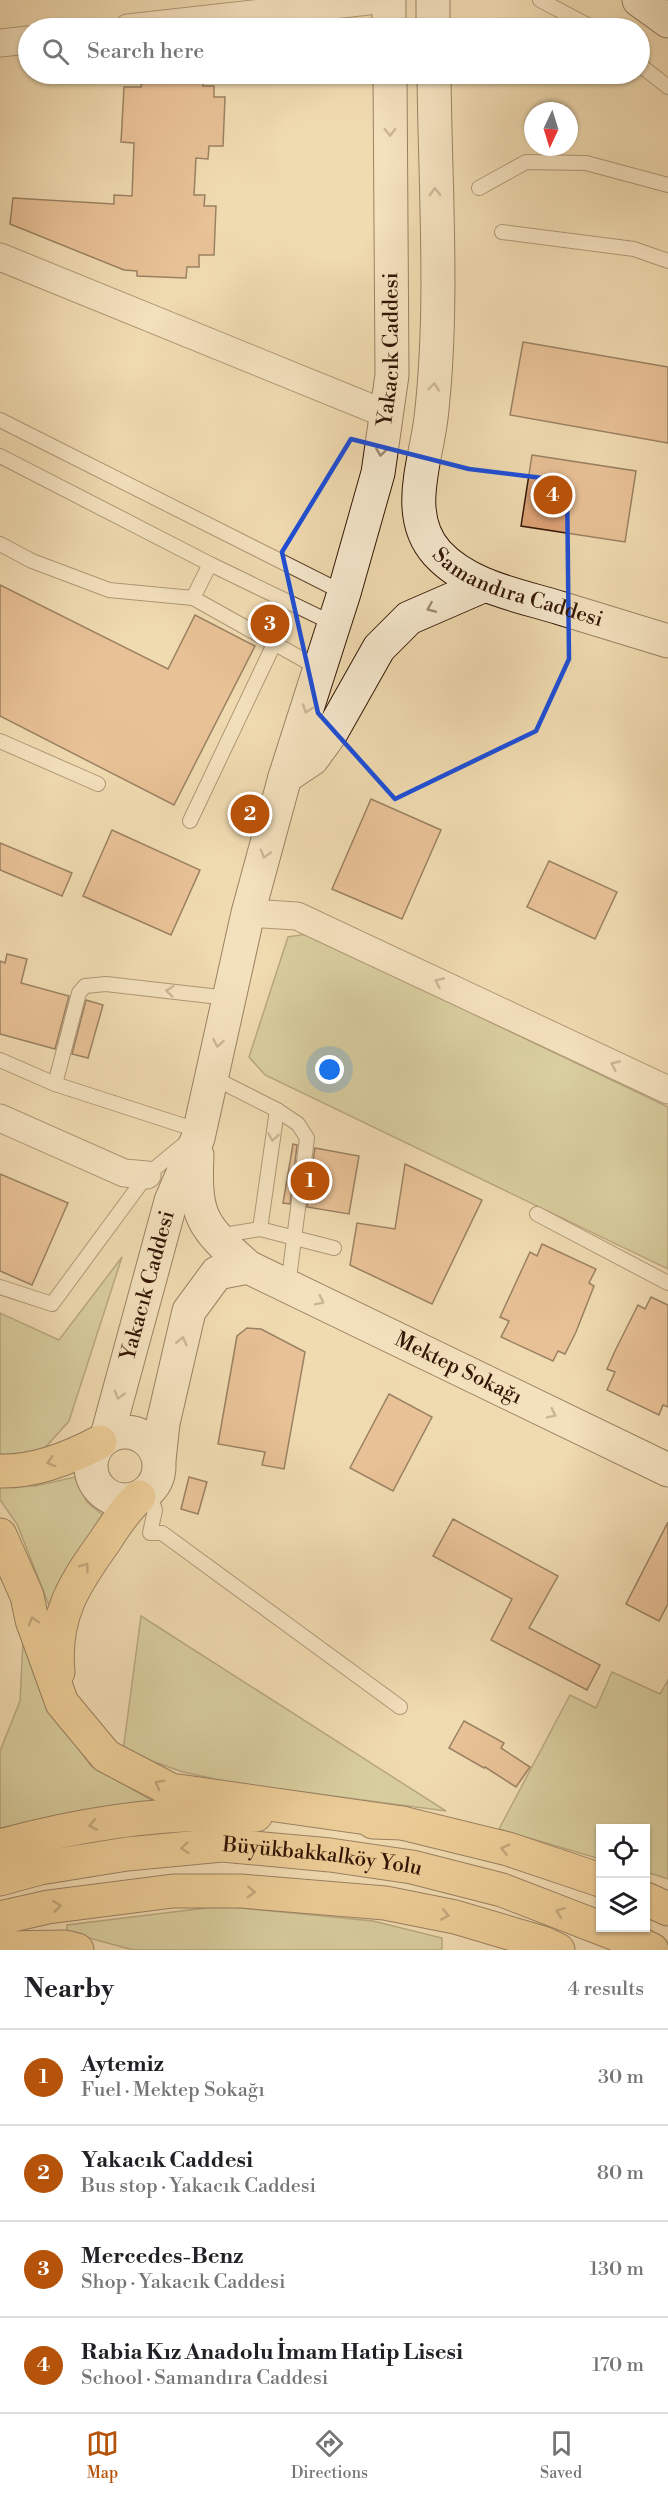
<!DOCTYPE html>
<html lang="en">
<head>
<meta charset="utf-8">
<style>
  :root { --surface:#fff; --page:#f6f6f6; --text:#202124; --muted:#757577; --line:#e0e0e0; --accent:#b45309 }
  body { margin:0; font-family:"Libre Bodoni",serif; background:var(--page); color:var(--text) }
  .controls { position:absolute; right:18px; bottom:18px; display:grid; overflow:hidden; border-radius:0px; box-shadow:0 2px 4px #0004 }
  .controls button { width:54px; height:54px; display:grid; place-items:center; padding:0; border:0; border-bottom:2px solid var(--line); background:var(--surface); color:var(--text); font:30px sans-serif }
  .compass { position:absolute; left:524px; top:102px; width:54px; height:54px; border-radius:50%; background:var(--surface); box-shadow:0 2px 4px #0004; rotate:184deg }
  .you { position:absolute; left:330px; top:1070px; width:21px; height:21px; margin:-15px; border:4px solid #fff; border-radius:50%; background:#1a73e8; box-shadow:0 0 0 9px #1a73e833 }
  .badge { display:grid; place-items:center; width:39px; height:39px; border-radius:50%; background:var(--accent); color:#fff; font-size:20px; font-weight:700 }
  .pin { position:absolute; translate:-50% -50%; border:3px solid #fff; box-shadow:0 2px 6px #0006 }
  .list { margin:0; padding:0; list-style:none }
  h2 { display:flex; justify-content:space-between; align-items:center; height:78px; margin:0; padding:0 24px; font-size:26px }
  h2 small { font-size:20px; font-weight:400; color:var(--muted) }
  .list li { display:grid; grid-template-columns:39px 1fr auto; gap:18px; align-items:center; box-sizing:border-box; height:96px; padding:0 24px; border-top:2px solid var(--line) }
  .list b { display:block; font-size:22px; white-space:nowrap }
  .list p { margin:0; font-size:20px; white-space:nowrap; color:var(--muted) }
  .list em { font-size:20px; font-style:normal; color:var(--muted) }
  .icon { flex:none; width:33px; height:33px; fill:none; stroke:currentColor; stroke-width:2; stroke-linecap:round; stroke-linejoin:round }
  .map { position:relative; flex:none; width:668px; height:1950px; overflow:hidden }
  .search { position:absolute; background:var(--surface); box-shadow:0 2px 4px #0004; left:18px; right:18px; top:18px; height:66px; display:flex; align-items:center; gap:15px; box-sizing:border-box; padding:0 21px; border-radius:33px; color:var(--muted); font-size:22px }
  .sheet { height:462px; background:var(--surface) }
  nav { display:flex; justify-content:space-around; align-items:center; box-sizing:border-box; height:84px; border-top:2px solid var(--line); background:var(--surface); font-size:16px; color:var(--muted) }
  nav a { display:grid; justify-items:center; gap:3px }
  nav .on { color:var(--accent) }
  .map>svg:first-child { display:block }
  .green { fill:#bcbe89; stroke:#786a47; stroke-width:1.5 }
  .building { fill:#dda276; stroke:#331605; stroke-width:1.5 }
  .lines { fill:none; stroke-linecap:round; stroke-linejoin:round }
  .service-casing { stroke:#624730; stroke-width:16 }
  .minor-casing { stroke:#624730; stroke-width:29 }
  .secondary-casing { stroke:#331605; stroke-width:35 }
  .trunk-casing { stroke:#331605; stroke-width:35 }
  .motorway-casing { stroke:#331605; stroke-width:35 }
  .service { stroke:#f5e7cc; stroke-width:14 }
  .minor { stroke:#f5e7cc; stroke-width:27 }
  .secondary { stroke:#f5e7cc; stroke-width:33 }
  .trunk { stroke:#e8bd78; stroke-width:33 }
  .motorway { stroke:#e8bd78; stroke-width:33 }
  .oneway { stroke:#9e8972 }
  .oneway2 { stroke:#8e6a3e }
  .marked { fill:none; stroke:#1d4ed8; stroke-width:4.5; stroke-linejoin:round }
  .labels { text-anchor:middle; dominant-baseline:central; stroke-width:4.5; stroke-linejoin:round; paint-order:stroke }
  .street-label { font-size:21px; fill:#331605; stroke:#f5e7cc }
</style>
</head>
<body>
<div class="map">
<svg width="668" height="1950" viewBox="0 0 668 1950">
  <rect width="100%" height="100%" fill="#f0dab0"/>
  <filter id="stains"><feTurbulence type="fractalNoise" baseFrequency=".00333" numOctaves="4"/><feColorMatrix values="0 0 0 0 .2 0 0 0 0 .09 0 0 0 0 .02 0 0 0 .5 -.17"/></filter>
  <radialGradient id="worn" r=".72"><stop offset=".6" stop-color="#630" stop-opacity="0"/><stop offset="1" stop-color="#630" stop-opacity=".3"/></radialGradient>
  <!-- green -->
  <g class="green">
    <polygon points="307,934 668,1107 668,1269 265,1075 249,1057 288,937"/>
    <polygon points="122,1257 69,1421 44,1449 18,1457 0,1454 0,1313 59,1340"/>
    <polygon points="75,1477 87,1502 110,1521 52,1613 17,1524 0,1500 0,1485 35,1486"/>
    <polygon points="141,1616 446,1811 228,1782 183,1772 123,1751"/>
    <polygon points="24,1622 49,1708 91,1766 157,1803 0,1830 0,1751 20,1701"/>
    <polygon points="612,1672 660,1694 668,1680 668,1879 646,1872 646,1828 600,1828 600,1859 499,1829 570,1695 596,1708"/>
    <polygon points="222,1906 373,1921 442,1938 442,1950 133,1950 67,1932 67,1925"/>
  </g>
  <!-- building -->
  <g class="building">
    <polygon points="160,74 203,76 203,86 214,86 214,97 225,97 223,146 209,146 208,159 196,158 194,195 205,195 204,206 216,206 214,255 199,255 199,267 187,267 186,278 137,276 137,271 124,270 10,224 13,198 114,204 114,195 132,196 134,143 121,142 124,87 141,87 142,78 160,79"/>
    <polygon points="523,342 668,367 668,443 510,415"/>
    <polygon points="532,455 636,471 625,542 521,526"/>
    <polygon points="0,585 168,669 195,615 255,646 174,805 0,716"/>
    <polygon points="371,799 441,830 402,919 332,889"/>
    <polygon points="112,830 200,870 171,935 83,896"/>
    <polygon points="0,843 72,873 62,896 0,870"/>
    <polygon points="549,861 617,892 595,939 527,907"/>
    <polygon points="7,954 27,959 21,983 69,996 55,1049 0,1034 0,961 5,963"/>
    <polygon points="86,1000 103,1005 88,1058 72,1054"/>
    <polygon points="293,1144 297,1145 290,1204 283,1203"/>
    <polygon points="315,1148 359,1156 349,1214 307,1207"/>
    <polygon points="405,1164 482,1200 432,1304 350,1265 357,1223 395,1229"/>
    <polygon points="0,1174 68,1203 32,1285 0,1271"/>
    <polygon points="542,1244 596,1269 589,1283 594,1286 576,1332 565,1354 558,1351 553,1361 501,1337 509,1321 500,1317 530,1252 537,1256"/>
    <polygon points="651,1297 668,1305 668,1407 663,1405 659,1415 607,1390 615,1372 607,1369 615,1351 638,1305 645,1309"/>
    <polygon points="247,1328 261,1329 305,1352 284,1469 262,1465 265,1452 218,1444 237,1336"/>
    <polygon points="389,1394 432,1417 393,1491 350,1468"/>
    <polygon points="189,1477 207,1482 198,1514 181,1509"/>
    <polygon points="453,1519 558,1576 529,1628 600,1665 587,1690 491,1640 512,1599 433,1556"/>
    <polygon points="668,1522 668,1604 659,1621 626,1604"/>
    <polygon points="464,1721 504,1743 501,1748 530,1767 516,1787 485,1767 484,1768 449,1748"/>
  </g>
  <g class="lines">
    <!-- service casing -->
    <g class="service-casing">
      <g id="service">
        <polyline points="540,0 593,28"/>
        <polyline points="640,65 668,87"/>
        <polyline points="479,188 526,162 586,163 668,185"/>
        <polyline points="502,232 634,249 668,261"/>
        <polyline points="0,420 344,593"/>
        <polyline points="0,456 210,564 334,624"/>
        <polyline points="0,544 32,561 109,590 193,598 320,669"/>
        <polyline points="193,598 210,564"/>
        <polyline points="0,741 98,784"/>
        <polyline points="190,821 274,644"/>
        <polyline points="0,1060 55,1084 200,1131"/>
        <polyline points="212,1077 277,1110 260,1229 218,1236"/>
        <polyline points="55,1084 79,993 85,986 106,984 228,998"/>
        <polyline points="277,1110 298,1124 307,1138 288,1286"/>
        <polyline points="537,1214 668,1283"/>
        <polyline points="260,1229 334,1248"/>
        <polyline points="0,1287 52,1304 147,1175 187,1142"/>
        <polyline points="149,1491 155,1510 150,1533 162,1533 400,1707"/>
      </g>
    </g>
    <!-- minor casing -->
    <g class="minor-casing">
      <g id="minor">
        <polyline points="128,28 377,0"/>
        <polyline points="0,43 28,40"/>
        <polyline points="0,257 386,414"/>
        <polyline points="248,913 297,916 668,1090"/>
        <polyline points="0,1118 124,1173 147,1175"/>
      </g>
    </g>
    <!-- secondary casing -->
    <g class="secondary-casing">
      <g id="secondary">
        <polyline points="389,0 389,28"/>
        <polyline points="433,0 433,28"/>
        <polyline points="639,0 668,21"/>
        <path id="s1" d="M434 74C435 186 444 306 431 418 426 461 403 515 437 553 468 587 518 595 560 608 596 619 632 630 668 641"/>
        <polyline points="285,777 312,759 331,733 379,648 409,618 485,585"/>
        <path id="s2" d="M197 1155C194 1218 202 1226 248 1267L668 1470"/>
        <circle cx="125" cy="1466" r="34"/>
        <path id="s3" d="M107 1436 171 1201 198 1138 248 913 285 777 344 593 378 473 392 375 390 74"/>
        <polyline points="159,1460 163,1423 189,1311 217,1273 248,1267"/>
      </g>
    </g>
    <!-- trunk casing -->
    <g class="trunk-casing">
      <g id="trunk">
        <polyline points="373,1822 402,1823 508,1849 600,1880"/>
        <path d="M0 1846C83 1823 170 1810 256 1815"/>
        <path id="s4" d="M0 1879 40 1868 127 1854 222 1845 330 1855 412 1867 502 1890 634 1941 652 1950"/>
        <polyline points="646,1899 668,1909"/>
        <polyline points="0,1918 48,1907 173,1891 241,1891 385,1903 455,1917 543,1943 558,1950"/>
      </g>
    </g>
    <!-- motorway casing -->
    <g class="motorway-casing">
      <g id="motorway">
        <path d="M0 1471C34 1472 70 1458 100 1442"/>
        <polyline points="0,1535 27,1596 32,1620 62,1703 106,1756 171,1790 402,1823"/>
        <path d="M58 1672C53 1616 74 1584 105 1541 115 1525 125 1510 139 1497"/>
        <polyline points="0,1948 65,1947 77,1950"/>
      </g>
    </g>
    <!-- service -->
    <use href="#service" class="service"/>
    <!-- minor -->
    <use href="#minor" class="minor"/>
    <!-- secondary -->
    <use href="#secondary" class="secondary"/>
    <!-- trunk -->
    <use href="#trunk" class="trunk"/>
    <!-- motorway -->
    <use href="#motorway" class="motorway"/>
  </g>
  <!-- one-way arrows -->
  <defs><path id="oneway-chevron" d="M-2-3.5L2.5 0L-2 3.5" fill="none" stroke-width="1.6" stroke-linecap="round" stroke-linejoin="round" transform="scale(1.5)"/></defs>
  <g class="oneway">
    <use href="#oneway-chevron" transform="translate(390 132) rotate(90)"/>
    <use href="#oneway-chevron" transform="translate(435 192) rotate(-91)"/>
    <use href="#oneway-chevron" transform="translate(434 387) rotate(-83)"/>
    <use href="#oneway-chevron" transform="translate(381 452) rotate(98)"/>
    <use href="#oneway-chevron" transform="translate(431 608) rotate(157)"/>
    <use href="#oneway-chevron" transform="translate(307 709) rotate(108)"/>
    <use href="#oneway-chevron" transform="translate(265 854) rotate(106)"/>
    <use href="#oneway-chevron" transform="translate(439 982) rotate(-155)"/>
    <use href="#oneway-chevron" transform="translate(170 991) rotate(-174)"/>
    <use href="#oneway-chevron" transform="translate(218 1043) rotate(100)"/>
    <use href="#oneway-chevron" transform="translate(615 1065) rotate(-155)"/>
    <use href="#oneway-chevron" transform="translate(273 1137) rotate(99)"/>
    <use href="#oneway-chevron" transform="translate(320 1301) rotate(26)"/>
    <use href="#oneway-chevron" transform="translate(182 1341) rotate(-77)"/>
    <use href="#oneway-chevron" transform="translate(119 1395) rotate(106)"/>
    <use href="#oneway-chevron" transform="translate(552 1414) rotate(26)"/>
  </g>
  <g class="oneway2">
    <use href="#oneway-chevron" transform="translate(51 1462) rotate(163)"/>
    <use href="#oneway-chevron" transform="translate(85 1567) rotate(-54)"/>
    <use href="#oneway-chevron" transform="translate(33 1621) rotate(-107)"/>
    <use href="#oneway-chevron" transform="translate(159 1784) rotate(-152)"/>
    <use href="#oneway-chevron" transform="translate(93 1825) rotate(169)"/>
    <use href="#oneway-chevron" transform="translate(185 1848) rotate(174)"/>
    <use href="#oneway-chevron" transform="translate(505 1849) rotate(-165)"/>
    <use href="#oneway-chevron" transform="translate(251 1892) rotate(4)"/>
    <use href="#oneway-chevron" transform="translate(57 1906) rotate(-7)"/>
    <use href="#oneway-chevron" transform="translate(560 1912) rotate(-159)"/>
    <use href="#oneway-chevron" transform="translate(445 1915) rotate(11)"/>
  </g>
  <!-- marked area -->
  <path d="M0 0H668V1950H0ZM351 439 469 469 567 481 569 659 536 731 395 799 318 713 282 552Z" fill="#f0dab0" fill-opacity=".55" fill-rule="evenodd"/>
  <path class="marked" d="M351 439 469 469 567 481 569 659 536 731 395 799 318 713 282 552Z"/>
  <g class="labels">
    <!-- street labels -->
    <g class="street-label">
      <text stroke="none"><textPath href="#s3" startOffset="1126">Yakacık Caddesi</textPath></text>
      <text stroke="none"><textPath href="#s1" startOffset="574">Samandıra Caddesi</textPath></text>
      <text stroke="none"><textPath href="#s3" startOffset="156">Yakacık Caddesi</textPath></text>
      <text stroke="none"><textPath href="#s2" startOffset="364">Mektep Sokağı</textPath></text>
      <text stroke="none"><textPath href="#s4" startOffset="326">Büyükbakkalköy Yolu</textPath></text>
    </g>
  </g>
  <rect width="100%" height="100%" filter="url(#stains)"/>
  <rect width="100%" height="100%" fill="url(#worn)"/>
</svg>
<div class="controls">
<button><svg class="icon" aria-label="locate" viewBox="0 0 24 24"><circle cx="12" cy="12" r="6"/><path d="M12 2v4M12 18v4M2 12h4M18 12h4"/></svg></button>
<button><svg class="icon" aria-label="layers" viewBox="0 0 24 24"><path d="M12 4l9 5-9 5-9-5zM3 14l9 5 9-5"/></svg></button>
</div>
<svg class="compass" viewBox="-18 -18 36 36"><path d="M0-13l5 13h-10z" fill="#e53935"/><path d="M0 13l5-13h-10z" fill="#757577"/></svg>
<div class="you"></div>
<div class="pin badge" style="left:310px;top:1181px">1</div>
<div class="pin badge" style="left:250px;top:814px">2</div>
<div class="pin badge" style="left:270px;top:624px">3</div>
<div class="pin badge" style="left:553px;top:495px">4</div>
<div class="search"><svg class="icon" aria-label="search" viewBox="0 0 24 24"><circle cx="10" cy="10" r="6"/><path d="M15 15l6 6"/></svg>Search here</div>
</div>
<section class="sheet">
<h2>Nearby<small>4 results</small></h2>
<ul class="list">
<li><span class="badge">1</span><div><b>Aytemiz</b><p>Fuel · Mektep Sokağı</p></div><em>30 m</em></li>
<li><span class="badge">2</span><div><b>Yakacık Caddesi</b><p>Bus stop · Yakacık Caddesi</p></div><em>80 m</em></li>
<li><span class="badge">3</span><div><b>Mercedes-Benz</b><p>Shop · Yakacık Caddesi</p></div><em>130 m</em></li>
<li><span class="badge">4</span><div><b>Rabia Kız Anadolu İmam Hatip Lisesi</b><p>School · Samandıra Caddesi</p></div><em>170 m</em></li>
</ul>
</section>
<nav>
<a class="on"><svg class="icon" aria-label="map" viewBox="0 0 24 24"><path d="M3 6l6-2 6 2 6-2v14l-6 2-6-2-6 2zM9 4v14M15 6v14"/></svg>Map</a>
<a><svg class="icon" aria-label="directions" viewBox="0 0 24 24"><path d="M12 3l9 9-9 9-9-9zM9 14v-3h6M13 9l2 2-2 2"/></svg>Directions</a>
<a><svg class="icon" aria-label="saved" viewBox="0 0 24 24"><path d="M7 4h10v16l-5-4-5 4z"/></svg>Saved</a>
</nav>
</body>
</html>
